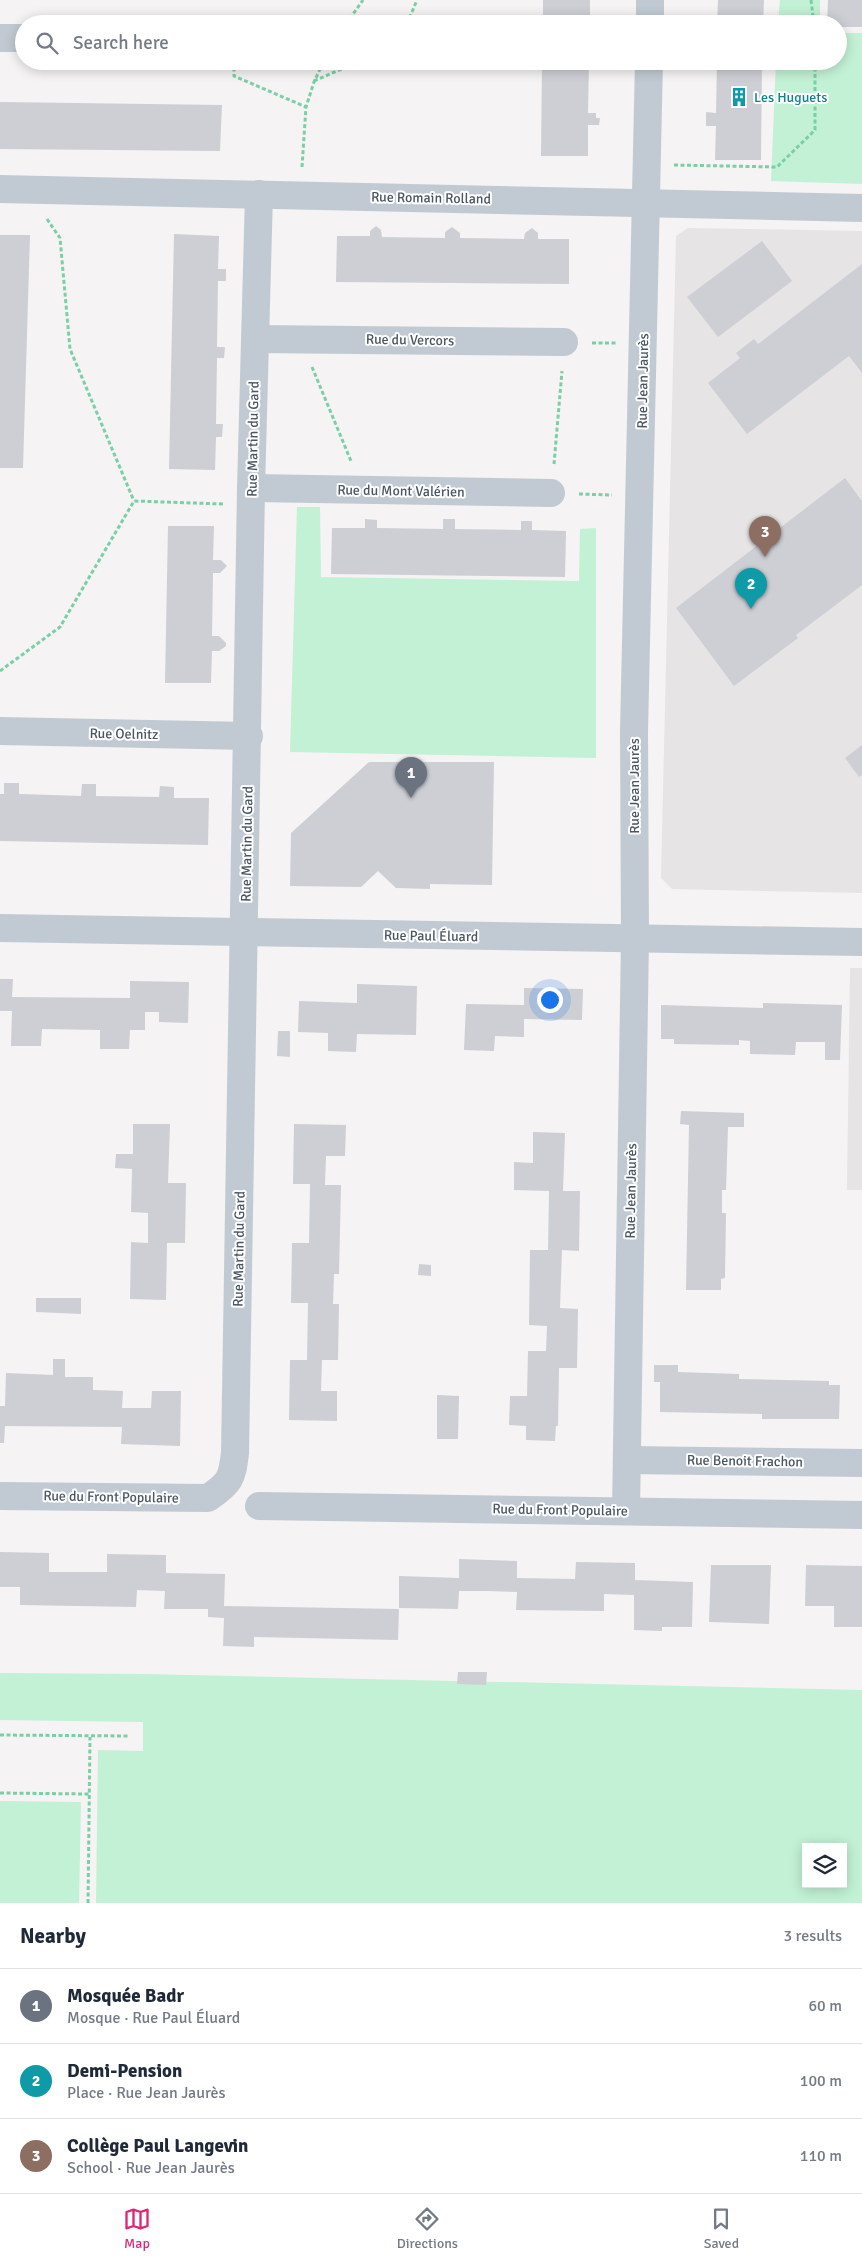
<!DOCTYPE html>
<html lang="en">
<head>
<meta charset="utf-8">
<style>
  :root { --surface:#fff; --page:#f6f6f7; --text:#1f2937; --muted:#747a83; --line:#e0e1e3; --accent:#db2777 }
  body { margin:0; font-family:Signika,sans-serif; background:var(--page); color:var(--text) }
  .controls { position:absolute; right:15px; bottom:15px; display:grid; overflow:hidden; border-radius:0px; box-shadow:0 2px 12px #0003 }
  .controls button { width:45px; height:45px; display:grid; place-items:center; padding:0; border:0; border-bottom:1px solid var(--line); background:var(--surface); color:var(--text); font:25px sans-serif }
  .you { position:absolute; left:549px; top:999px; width:18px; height:18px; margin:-12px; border:4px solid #fff; border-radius:50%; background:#1a73e8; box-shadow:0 0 0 8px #1a73e833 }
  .badge { display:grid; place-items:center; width:32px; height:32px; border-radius:50%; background:var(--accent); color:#fff; font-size:16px; font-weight:700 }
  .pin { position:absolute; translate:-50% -41px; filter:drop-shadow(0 1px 2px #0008) }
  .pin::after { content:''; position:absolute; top:26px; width:18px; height:15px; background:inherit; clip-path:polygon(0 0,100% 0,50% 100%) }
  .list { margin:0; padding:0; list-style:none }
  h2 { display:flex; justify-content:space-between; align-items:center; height:65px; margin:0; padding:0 20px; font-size:21px }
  h2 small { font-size:16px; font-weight:400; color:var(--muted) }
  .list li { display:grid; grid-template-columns:32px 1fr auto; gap:15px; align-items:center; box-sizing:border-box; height:75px; padding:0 20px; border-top:1px solid var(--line) }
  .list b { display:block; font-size:19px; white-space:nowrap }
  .list p { margin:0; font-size:16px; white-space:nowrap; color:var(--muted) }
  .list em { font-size:16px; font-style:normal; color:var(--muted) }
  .icon { flex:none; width:28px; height:28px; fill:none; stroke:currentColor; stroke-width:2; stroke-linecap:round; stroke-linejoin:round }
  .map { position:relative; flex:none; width:862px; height:1903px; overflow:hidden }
  .search { position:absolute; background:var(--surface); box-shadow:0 2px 12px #0003; left:15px; right:15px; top:15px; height:55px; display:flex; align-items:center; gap:12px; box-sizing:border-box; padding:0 18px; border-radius:28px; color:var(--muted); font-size:19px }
  .sheet { height:290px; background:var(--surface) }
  nav { display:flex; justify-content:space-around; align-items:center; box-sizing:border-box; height:70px; border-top:1px solid var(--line); background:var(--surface); font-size:14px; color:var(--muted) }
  nav a { display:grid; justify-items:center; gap:2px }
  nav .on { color:var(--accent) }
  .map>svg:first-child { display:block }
  .education { fill:#e6e4e5 }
  .green { fill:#c3f1d5; fill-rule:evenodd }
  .building { fill:#cdcfd5 }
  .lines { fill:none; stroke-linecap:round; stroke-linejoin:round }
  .path { stroke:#7ad0a6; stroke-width:3; stroke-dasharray:4 2.5; stroke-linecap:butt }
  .street { stroke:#c1cad2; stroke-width:28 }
  .labels { text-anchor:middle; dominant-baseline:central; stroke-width:4; stroke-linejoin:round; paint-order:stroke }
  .culture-label { font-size:14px; fill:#0d838f; stroke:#fff; text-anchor:start }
  .street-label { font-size:14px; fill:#4a5661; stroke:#fff }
</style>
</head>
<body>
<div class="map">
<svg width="862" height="1903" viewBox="0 0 862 1903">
  <rect width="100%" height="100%" fill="#f5f3f3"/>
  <!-- education -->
  <g class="education">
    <polygon points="688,228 862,231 862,893 672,889 661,878 676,236"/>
    <polygon points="850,968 862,968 862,1190 847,1190"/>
  </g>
  <!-- green -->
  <g class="green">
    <polygon points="780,0 820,0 820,24 778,24"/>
    <polygon points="838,33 862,33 862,184 771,181 776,61 838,61"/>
    <polygon points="297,507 320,507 321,577 579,581 580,529 596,528 596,758 290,752"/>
    <path d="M0 1673 143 1674 862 1690V1903H96L98 1750 143 1751V1722L0 1720ZM806 1847H843V1884H806Z"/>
    <polygon points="0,1801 81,1802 79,1903 0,1903"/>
  </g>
  <!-- building -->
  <g class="building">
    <rect x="543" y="0" width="47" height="24"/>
    <polygon points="718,0 764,0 763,24 717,24"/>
    <polygon points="828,0 862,0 862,27 838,27 838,24 827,24"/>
    <polygon points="542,61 589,61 588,113 596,113 596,118 600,118 599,125 588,125 588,156 541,156"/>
    <polygon points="717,61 762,61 761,160 715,160 716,126 706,126 706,112 716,113"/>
    <polygon points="0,102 222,105 220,151 0,149"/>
    <polygon points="376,226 381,230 382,237 445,238 445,232 452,227 460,233 460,238 524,239 525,233 532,228 538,233 538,239 569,239 569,284 336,282 337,236 370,236 370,231"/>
    <polygon points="174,234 219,236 218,269 226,269 226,281 218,281 217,347 225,347 224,358 217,358 216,424 223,424 222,437 216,437 215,470 169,469"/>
    <polygon points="0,235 30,235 23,468 0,468"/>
    <polygon points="762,241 792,281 718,337 687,297"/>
    <polygon points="862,264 862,373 849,356 747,434 708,383 740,358 736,353 754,339 758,344"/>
    <polygon points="845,478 862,501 862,585 796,635 798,638 734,686 676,608"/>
    <polygon points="365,519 377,520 377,528 443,529 443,519 455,519 455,529 521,530 521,521 532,521 532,530 566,531 565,577 331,574 332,528 365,528"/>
    <polygon points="168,526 214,526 213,560 221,560 227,566 220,573 213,573 212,636 219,636 226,643 226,646 219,651 212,651 211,683 165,683"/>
    <polygon points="862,745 862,775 859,777 845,758"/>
    <polygon points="369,762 494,762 492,885 430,884 430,889 396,888 378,871 361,887 290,886 291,833"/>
    <polygon points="4,783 19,783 19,794 52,795 81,796 82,784 96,784 96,796 159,797 160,786 174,787 174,798 209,798 208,845 0,841 0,794 4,794"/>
    <polygon points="0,979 13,979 12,997 130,998 130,981 189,982 188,1023 159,1022 159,1012 145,1012 145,1030 130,1030 129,1049 100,1049 100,1030 42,1029 41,1046 11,1046 12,1011 0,1011"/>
    <polygon points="357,984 417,986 416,1035 357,1034 356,1052 328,1051 328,1033 298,1032 299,1001 357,1003"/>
    <polygon points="524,988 583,989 582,1020 524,1019 524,1037 495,1036 494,1051 464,1050 466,1004 524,1005"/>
    <polygon points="763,1003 842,1005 840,1060 825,1060 825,1042 796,1042 795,1055 750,1054 750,1041 739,1040 739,1045 674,1044 674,1039 661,1039 661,1005 763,1008"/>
    <polygon points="278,1031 290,1031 290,1057 277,1056"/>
    <polygon points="681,1111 744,1113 744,1127 728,1127 726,1190 722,1190 722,1213 726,1213 725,1278 721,1279 721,1290 686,1290 689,1125 680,1124"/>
    <polygon points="133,1124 170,1124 168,1183 186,1183 185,1243 167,1243 166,1300 130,1299 131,1242 148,1243 148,1213 131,1212 132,1169 115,1168 116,1154 133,1154"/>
    <polygon points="294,1124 346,1125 345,1156 326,1156 325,1185 341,1185 339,1274 334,1274 333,1304 339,1304 338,1360 322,1360 321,1391 337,1391 337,1421 289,1420 290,1360 307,1360 308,1303 291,1303 292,1243 309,1243 310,1184 293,1184"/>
    <polygon points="533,1132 565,1133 563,1191 580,1191 579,1251 562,1250 560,1308 578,1309 577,1368 559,1368 558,1426 556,1426 555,1441 526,1440 526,1426 509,1425 510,1396 527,1396 528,1351 546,1351 547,1326 529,1325 530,1250 548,1250 549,1191 514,1190 514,1162 533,1163"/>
    <polygon points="419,1264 431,1265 431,1276 418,1275"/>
    <polygon points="36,1298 81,1298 81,1314 36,1312"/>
    <polygon points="53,1359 65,1359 65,1377 93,1377 93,1390 123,1391 122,1408 151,1408 152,1391 181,1391 180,1446 121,1444 122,1427 5,1426 4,1443 0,1443 0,1406 5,1406 6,1373 53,1375"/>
    <polygon points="654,1365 678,1365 678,1372 739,1374 739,1379 829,1381 829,1385 840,1385 839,1419 762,1419 762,1414 660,1412 660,1382 654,1382"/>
    <polygon points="437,1395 459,1396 458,1439 437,1439"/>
    <polygon points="0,1552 49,1553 49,1572 107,1572 107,1554 166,1555 166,1573 225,1574 224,1606 399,1609 398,1640 254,1637 254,1647 223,1646 224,1618 208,1617 208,1609 164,1609 165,1591 137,1590 136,1607 20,1605 20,1587 0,1587"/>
    <polygon points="459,1559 517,1561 517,1578 575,1579 576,1562 635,1563 635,1580 693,1582 692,1627 662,1627 662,1631 634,1630 634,1595 604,1594 604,1611 516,1610 517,1592 488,1591 459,1591 458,1609 399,1608 399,1576 459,1578"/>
    <polygon points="711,1565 771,1565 769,1624 709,1622"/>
    <polygon points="806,1565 862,1566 862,1627 834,1627 834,1606 805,1606"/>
    <polygon points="458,1672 487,1672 486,1685 457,1684"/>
  </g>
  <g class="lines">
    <!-- path -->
    <g class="path">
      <polyline points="811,0 814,24"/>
      <polyline points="346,24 363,0"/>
      <polyline points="407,24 417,0"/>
      <polyline points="234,61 234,76 306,107"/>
      <polyline points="314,81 360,61"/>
      <polyline points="674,165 777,167 815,130 815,61"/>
      <polyline points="302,167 306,107 314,82 324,61"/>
      <polyline points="47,219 60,238 70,349 134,501"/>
      <polyline points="592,343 616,343"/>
      <polyline points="312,367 351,461"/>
      <polyline points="554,464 562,371"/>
      <polyline points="579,494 612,495"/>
      <polyline points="0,671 60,627 134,501 223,504"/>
      <polyline points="0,1735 130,1736"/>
      <polyline points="0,1793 89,1794"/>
      <polyline points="88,1903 90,1737"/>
    </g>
    <!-- street -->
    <g class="street">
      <polyline points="650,24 650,0"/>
      <polyline points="0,38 24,38"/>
      <polyline points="0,189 862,208"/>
      <polyline points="255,339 564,342"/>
      <polyline points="251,488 551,493"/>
      <polyline points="0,731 249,736"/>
      <polyline points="0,928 862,942"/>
      <polyline points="627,1460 862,1463"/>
      <path d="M0 1496 208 1498C230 1483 232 1479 235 1453L251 488 259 194"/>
      <polyline points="259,1506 862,1515"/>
      <polyline points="626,1511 635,939 634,732 649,61"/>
    </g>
  </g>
  <!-- icons -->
  <defs>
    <g id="building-bare" transform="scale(1.5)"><path d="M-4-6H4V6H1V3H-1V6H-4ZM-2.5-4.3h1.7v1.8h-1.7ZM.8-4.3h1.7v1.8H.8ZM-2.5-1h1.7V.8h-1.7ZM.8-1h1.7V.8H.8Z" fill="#0f9aa8" stroke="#fff" stroke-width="2.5" paint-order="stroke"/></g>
  </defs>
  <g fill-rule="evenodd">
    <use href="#building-bare" x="739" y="97"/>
  </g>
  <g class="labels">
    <!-- culture labels -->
    <g class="culture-label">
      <text x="754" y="97">Les Huguets</text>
    </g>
    <!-- street labels -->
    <g class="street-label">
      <text transform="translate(431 198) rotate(1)">Rue Romain Rolland</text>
      <text transform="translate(410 340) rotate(1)">Rue du Vercors</text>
      <text transform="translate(643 381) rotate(-89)">Rue Jean Jaurès</text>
      <text transform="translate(253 439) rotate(-89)">Rue Martin du Gard</text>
      <text transform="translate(401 491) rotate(1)">Rue du Mont Valérien</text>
      <text transform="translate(124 734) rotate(1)">Rue Oelnitz</text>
      <text transform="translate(634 786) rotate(-90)">Rue Jean Jaurès</text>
      <text transform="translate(247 844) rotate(-89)">Rue Martin du Gard</text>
      <text transform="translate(431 936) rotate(1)">Rue Paul Éluard</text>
      <text transform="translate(631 1191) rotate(-89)">Rue Jean Jaurès</text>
      <text transform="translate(239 1249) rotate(-89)">Rue Martin du Gard</text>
      <text transform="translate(745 1461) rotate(1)">Rue Benoit Frachon</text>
      <text transform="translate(111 1497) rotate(1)">Rue du Front Populaire</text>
      <text transform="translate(560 1510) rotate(1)">Rue du Front Populaire</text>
    </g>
  </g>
</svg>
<div class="controls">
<button><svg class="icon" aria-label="layers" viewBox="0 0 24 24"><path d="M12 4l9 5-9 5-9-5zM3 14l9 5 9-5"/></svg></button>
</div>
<div class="you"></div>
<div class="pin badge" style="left:411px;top:798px;background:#6b7280">1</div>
<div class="pin badge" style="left:751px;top:609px;background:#0f9aa8">2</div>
<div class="pin badge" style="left:765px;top:557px;background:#8d6e63">3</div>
<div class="search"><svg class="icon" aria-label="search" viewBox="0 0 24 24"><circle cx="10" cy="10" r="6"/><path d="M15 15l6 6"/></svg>Search here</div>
</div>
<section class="sheet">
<h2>Nearby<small>3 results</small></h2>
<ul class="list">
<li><span class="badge" style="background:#6b7280">1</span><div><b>Mosquée Badr</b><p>Mosque · Rue Paul Éluard</p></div><em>60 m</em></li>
<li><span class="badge" style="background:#0f9aa8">2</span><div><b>Demi-Pension</b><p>Place · Rue Jean Jaurès</p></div><em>100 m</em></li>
<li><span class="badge" style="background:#8d6e63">3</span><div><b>Collège Paul Langevin</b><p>School · Rue Jean Jaurès</p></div><em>110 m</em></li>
</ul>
</section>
<nav>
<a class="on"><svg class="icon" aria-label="map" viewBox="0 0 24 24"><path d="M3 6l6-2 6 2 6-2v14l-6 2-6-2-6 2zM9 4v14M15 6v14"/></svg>Map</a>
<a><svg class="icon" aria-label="directions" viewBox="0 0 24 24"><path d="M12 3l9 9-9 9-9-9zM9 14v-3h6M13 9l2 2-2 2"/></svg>Directions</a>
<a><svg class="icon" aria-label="saved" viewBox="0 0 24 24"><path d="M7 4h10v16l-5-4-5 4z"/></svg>Saved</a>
</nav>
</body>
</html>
